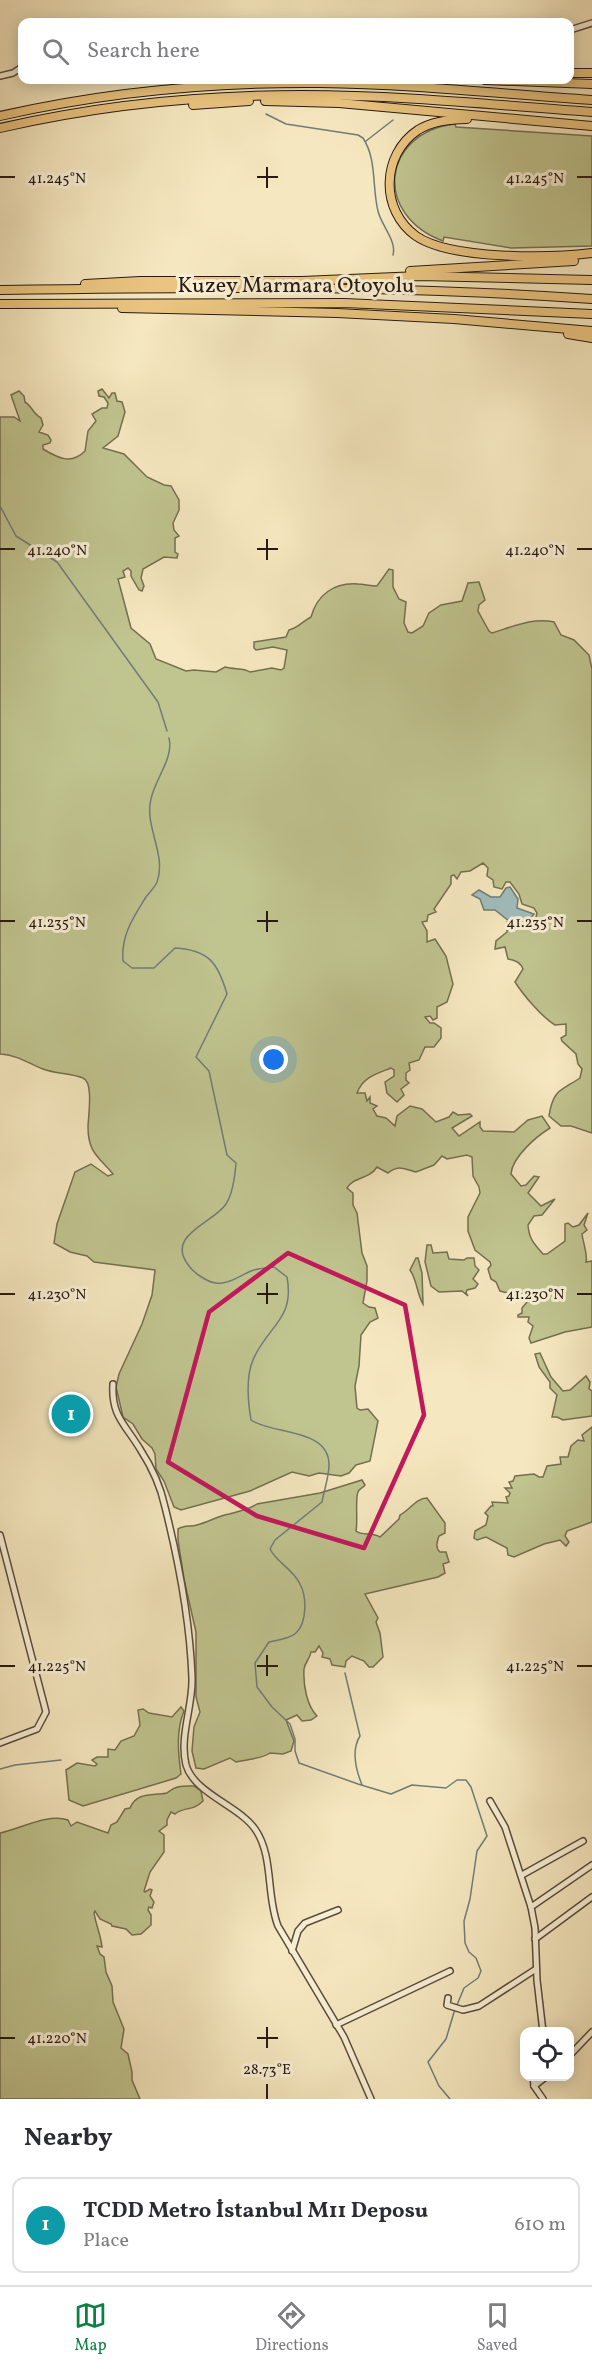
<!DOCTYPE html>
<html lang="en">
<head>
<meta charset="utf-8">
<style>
  :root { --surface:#fff; --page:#f2f2f3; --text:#2b2b33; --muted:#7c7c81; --line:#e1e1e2; --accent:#0b8043 }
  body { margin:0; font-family:Vollkorn,serif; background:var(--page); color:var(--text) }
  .controls { position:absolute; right:18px; bottom:18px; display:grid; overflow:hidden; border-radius:12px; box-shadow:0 3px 15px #0003 }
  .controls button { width:54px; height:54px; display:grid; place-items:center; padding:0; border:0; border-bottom:2px solid var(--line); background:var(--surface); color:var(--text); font:30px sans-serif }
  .you { position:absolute; left:274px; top:1060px; width:21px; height:21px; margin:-15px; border:4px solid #fff; border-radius:50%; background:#1a73e8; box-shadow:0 0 0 9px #1a73e833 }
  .badge { display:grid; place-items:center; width:39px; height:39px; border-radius:50%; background:var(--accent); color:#fff; font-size:20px; font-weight:700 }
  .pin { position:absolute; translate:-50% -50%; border:3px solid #fff; box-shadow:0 2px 6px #0006 }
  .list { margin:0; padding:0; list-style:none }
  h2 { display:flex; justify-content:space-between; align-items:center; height:78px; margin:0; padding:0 24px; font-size:26px }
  h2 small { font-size:20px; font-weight:400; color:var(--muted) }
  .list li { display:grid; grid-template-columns:39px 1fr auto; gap:18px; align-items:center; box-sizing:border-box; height:96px; margin:0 12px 12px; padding:0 12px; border:2px solid var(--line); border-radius:12px }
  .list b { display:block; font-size:22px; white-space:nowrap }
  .list p { margin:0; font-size:20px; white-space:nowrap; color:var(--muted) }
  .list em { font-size:20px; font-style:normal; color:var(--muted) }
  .icon { flex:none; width:33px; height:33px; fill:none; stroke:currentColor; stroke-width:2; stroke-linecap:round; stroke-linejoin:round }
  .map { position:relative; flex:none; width:592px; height:2099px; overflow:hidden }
  .search { position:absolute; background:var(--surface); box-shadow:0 3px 15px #0003; left:18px; right:18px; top:18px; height:66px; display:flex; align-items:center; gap:15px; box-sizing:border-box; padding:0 21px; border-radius:12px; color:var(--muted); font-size:22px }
  .sheet { height:186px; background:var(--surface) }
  nav { display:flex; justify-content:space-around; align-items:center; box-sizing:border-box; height:84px; border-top:2px solid var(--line); background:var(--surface); font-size:16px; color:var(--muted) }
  nav a { display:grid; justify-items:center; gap:3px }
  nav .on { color:var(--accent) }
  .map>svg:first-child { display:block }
  .green { fill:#c0c48f; stroke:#746f50; stroke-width:1.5 }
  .water { fill:#a1bdbd; stroke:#717c78; stroke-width:1.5 }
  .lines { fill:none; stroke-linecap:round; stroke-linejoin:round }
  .stream { stroke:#717c78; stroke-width:1.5 }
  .minor-casing { stroke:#5b4d3c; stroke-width:8 }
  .highway-casing { stroke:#281a11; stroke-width:10 }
  .minor { stroke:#f8efd5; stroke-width:5 }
  .highway { stroke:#eac480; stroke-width:8 }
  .marked { fill:none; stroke:#c2185b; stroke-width:4.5; stroke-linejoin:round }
  .ticks { fill:none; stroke:#281a11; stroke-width:2 }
  .labels { text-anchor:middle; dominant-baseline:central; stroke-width:6; stroke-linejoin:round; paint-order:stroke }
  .street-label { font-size:22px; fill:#281a11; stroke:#f8efd5 }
  .ticks-label { font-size:15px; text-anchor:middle; fill:#281a11; stroke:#f8efd5; stroke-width:6; stroke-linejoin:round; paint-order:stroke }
</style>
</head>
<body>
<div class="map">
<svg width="592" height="2099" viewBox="0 0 592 2099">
  <rect width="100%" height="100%" fill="#f5e7bf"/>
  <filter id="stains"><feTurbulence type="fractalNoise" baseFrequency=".00333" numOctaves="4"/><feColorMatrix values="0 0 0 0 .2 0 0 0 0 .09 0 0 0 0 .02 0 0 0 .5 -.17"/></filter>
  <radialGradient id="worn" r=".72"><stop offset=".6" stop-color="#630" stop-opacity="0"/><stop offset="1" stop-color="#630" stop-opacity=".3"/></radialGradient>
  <!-- green -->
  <g class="green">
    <path d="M455 124 456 127 592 136V246L511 248 444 237 443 241C373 215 381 133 455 124Z"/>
    <path d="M102 389 109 398 112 393H115L117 401 122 402 125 412 118 436 103 448 124 454 147 477 164 485 171 486 179 500V510L173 523 174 530 179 536 175 538V552L178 554 177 558 164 557 143 569 141 578 144 586 142 591 139 590 131 576V571L128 568 123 571 125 577 118 579 131 628 150 644 156 659 186 671 194 670 216 672 225 667C234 670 243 667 250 672L272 668 281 670 284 668 287 650 273 647 256 650 254 648V642L286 637 289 630C298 628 303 621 311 617 317 595 334 582 358 584 364 584 370 586 377 586L389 569 393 570V587L399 599 406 602 404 623 408 632 412 633 423 626 429 613 441 605 462 601 468 583 479 582 485 600 479 605 478 611 489 631 492 633C512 627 533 617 554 622L561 635 574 640 589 655 592 669V1133L571 1126H561L549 1116C553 1089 561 1091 580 1078L582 1069 578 1064 576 1054 562 1041 561 1038 566 1035V1024L555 1025C542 1017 524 996 515 982L523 969C521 963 515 960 508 959L505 947 495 949 496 941 507 932V922L530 929 535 921 537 913 534 908 522 904 519 894 510 882H506L502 889 494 887 493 880 487 876 488 868 483 863 470 871 461 872 457 879 454 875 451 876V884L434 909 436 912 428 915 427 921 422 922 427 931V942L435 939 446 956 453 984 447 1002 437 1007V1018L433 1020 430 1016 425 1017 430 1023H434L441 1028V1038L434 1047H425L419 1060 409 1063 410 1070 406 1073V1080L409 1083 401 1089 404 1095 397 1102 387 1093 385 1082 394 1076V1070L391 1068C376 1074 363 1077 357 1093H365L367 1101 370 1097V1103L377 1106 373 1109 377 1116 386 1118 395 1126 397 1116 410 1106 422 1109 436 1122 449 1117 453 1112 458 1115 470 1114 472 1116 452 1128 459 1136 480 1122V1127L483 1131 514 1132 528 1120 542 1116 550 1128C537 1136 512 1157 511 1174L521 1186 526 1185 534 1176 539 1177 528 1193 541 1206 555 1199 542 1215 534 1216 528 1225C529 1239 534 1244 543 1254H547L565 1241V1224L568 1223 573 1227 579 1225 588 1213 584 1225 587 1230 582 1234C583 1242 588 1256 586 1262L592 1261V1327L565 1332 531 1343 529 1338 533 1326 528 1322 529 1317H518V1315L522 1313V1308L533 1295 532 1293 512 1294 500 1291 496 1282 491 1279 488 1269 491 1265 490 1262 475 1250 468 1231V1217L480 1193 479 1187 473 1176 472 1157 467 1155 447 1159 442 1156 434 1165 416 1172C404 1169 399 1164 388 1173L377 1167C369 1180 354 1176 347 1188L353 1193V1205L357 1213 362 1253 367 1266V1281L363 1303 369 1307 375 1308 378 1318 370 1322 361 1335 359 1366 355 1386 357 1408 360 1410 368 1409 378 1421 370 1461 356 1465 349 1473 341 1476 319 1473 309 1476 292 1472 250 1491 181 1510 174 1507 164 1481 156 1469 155 1454 152 1448 142 1439 133 1424 123 1417 116 1387 119 1374 142 1324 152 1295 155 1270 94 1262 87 1256 70 1252 54 1243 57 1224 75 1172 91 1164 108 1176 113 1174C99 1157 88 1153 88 1127 88 1118 94 1082 83 1078 71 1073 56 1074 43 1069 28 1063 17 1055 0 1054V417H14L20 421 11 395 19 391 24 396 25 402C32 406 33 414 41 418L43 425 39 432 48 435 51 440 50 443 43 445V449C58 458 71 465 85 451L88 431 96 421 92 414 102 408H107L108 403 104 397 99 396 98 391Z"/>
    <polygon points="427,1245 431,1245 433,1253 447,1252 449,1259 464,1260 467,1258 474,1258 475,1266 479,1270 473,1279 478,1284 475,1288 467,1290 466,1293 468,1296 462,1291 439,1292 431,1286 425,1262"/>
    <path d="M416 1258H418L422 1273 423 1304C417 1294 417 1280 410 1270Z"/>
    <polygon points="540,1353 551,1377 563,1391 570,1390 586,1376 590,1382 589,1389 592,1391 592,1416 563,1420 557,1417 552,1417 557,1395 550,1388 550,1382 539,1367 535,1354"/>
    <polygon points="592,1427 592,1522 567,1531 565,1536 569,1542 566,1546 560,1540 544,1544 514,1557 508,1555 507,1548 486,1537 477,1540 474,1538 475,1531 486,1525 488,1516 485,1513 491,1506 493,1506 492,1502 508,1503 506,1497 509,1496 510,1493 505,1488 512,1488 509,1482 513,1481 515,1476 534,1474 539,1477 543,1477 547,1466 561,1464 560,1457 568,1457 571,1446 578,1440 584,1441 582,1435"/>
    <path d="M362 1480 365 1485C363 1488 359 1489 358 1492 355 1498 358 1521 356 1531 362 1536 373 1532 380 1537L399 1519 400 1515C410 1510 416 1498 427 1498L445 1523V1533L439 1536C437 1542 435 1548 440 1552H446L449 1562 443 1564 445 1573 438 1577 365 1594 378 1618 376 1622 380 1633 383 1657 373 1667H369L364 1661 352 1656 346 1661 345 1667 332 1665 330 1659 322 1657 323 1653 319 1646 315 1652H311C310 1659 305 1662 304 1669 303 1685 307 1706 317 1716L311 1720 302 1721 297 1715 286 1720 294 1741 291 1751 283 1754 270 1753C262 1759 247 1759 236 1762L230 1758 204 1769 196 1768 192 1751 194 1727 200 1712 196 1697V1632L184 1579 178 1540V1529C185 1525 190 1527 197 1525 208 1522 218 1516 229 1514 239 1511 248 1510 257 1504L320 1493Z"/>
    <path d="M181 1707 184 1711C176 1730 178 1753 181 1774L176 1778 83 1806 69 1800 66 1770 77 1763 95 1766 97 1764 92 1760 97 1757H108V1749L115 1750 121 1741 134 1736 140 1725 138 1710 143 1709 149 1713 172 1717Z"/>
    <path d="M194 1786 201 1791 203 1801C192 1812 185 1806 175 1814L171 1812 167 1820V1825L159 1831 164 1835V1852L150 1872 144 1891 145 1892 150 1889 152 1890 150 1896 154 1902 152 1908 149 1907 148 1910 151 1915V1925L141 1934 132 1935 126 1929 112 1926 111 1924 100 1919 95 1911 94 1913C96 1925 101 1936 102 1947L97 1946 100 1954 104 1957 106 1972 112 1986 113 2002 124 2029 121 2048 128 2054 132 2072V2080L140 2099H0V1833C20 1829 48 1813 68 1820L71 1826 77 1822 108 1833 111 1825 117 1822 125 1809 130 1808C137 1791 153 1796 167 1793 168 1792 174 1788 175 1788 180 1785 188 1786 194 1786Z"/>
  </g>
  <!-- water -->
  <polygon class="water" points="510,887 518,899 517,908 534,914 527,922 528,927 520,921 509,921 495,910 484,910 480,899 472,895 479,890 491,897 500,897 506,888"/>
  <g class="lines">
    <!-- stream -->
    <g class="stream">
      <path d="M266 114 286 124 358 135 363 138C377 159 372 188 378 211 381 225 397 241 393 255"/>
      <polyline points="366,141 393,120"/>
      <polyline points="0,506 16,536 57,562 158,702 167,731"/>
      <path d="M169 738C174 758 155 779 151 799 144 826 167 855 157 882 155 887 150 892 146 897 133 918 121 935 123 961L132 968H154L175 948C209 950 218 963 227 994L196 1057 209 1071 227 1155 236 1163C235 1176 233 1193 226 1204 214 1223 164 1235 189 1266 194 1273 207 1282 216 1283 228 1285 241 1275 251 1271 258 1268 267 1268 274 1267L287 1277C295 1320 267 1326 253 1360 246 1376 248 1402 251 1420 273 1435 329 1428 329 1465 329 1477 324 1490 322 1502L275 1540 270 1549C277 1563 293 1569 300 1584 307 1597 307 1623 296 1633 290 1639 277 1640 269 1642L255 1663 257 1687 272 1707 290 1724 295 1739V1751L299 1763 358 1784 391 1794 412 1785 446 1788 457 1780H466L471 1787 487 1836 477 1851 470 1899 464 1921 465 1943 469 1952 476 1958 481 1971 478 1978 464 1988 457 2005"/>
      <path d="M345 1673 360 1736C351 1750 356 1770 362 1785"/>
      <polyline points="0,1769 15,1765 61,1760"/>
      <polyline points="450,2099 439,2086 428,2062 446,2039 455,2009"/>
    </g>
    <!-- minor casing -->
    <g class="minor-casing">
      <g id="minor">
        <polyline points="570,30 592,23"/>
        <polyline points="0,76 13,73 22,67"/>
        <path d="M113 1384C111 1416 125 1424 140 1449 151 1466 161 1488 165 1507 179 1563 190 1621 192 1678 193 1706 179 1737 186 1765 194 1793 239 1806 255 1829 274 1856 266 1896 278 1926L344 2037 371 2099"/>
        <polyline points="0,1535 46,1712 37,1729 0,1743"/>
        <polyline points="490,1801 505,1827 531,1907 535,1928 537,1980 543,2032"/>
        <polyline points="522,1875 583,1841"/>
        <polyline points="531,1907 592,1865"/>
        <polyline points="535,1939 592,1897"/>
        <polyline points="292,1951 298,1931 305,1923 338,1910"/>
        <polyline points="448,1998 447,2005 463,2010 479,2006 536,1969"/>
        <polyline points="336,2025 450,1971"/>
        <polyline points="570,2055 592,2032"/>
        <polyline points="533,2076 534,2086 543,2099"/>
        <polyline points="534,2086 547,2076"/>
      </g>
    </g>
    <!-- highway casing -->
    <g class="highway-casing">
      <g id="highway">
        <polyline points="570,73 592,73"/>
        <polyline points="485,80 592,84"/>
        <polyline points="265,101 339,103 592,126"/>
        <polyline points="193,105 249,101"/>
        <path d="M0 116C105 92 212 82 320 83 411 84 502 94 592 100"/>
        <path d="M467 119C450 119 433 121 418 130 381 155 380 210 416 236 451 260 550 258 592 253"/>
        <path d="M0 128C99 105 200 95 302 95 398 95 496 105 592 112"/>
        <polyline points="410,271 574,261"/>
        <polyline points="85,284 140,281 302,281 419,276 592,280"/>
        <path d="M0 290C197 287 395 285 592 299"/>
        <polyline points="0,304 344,303 592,314"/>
        <polyline points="122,308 337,313 454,319 592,331"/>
        <polyline points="568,334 592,338"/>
      </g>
    </g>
    <!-- minor -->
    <use href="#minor" class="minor"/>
    <!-- highway -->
    <use href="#highway" class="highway"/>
  </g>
  <!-- marked area -->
  <path class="marked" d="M288 1253 405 1305 424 1415 364 1548 257 1516 168 1462 209 1312Z"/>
  <!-- ticks -->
  <path class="ticks" d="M267 167V188M0 177H15M257 177H278M577 177H592M267 539V560M0 549H15M257 549H278M577 549H592M267 911V932M0 921H15M257 921H278M577 921H592M267 1283V1304M0 1294H15M257 1294H278M577 1294H592M267 1655V1676M0 1666H15M257 1666H278M577 1666H592M267 2027V2048M0 2038H15M257 2038H278M267 2084V2099"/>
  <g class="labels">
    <!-- street labels -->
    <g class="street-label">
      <text x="296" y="286">Kuzey Marmara Otoyolu</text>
    </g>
  </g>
  <g class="ticks-label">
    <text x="57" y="183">41.245°N</text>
    <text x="535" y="183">41.245°N</text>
    <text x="57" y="555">41.240°N</text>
    <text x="535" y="555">41.240°N</text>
    <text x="57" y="927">41.235°N</text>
    <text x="535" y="927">41.235°N</text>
    <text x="57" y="1299">41.230°N</text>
    <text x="535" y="1299">41.230°N</text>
    <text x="57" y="1671">41.225°N</text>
    <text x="535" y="1671">41.225°N</text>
    <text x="57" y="2043">41.220°N</text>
    <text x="267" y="2074">28.73°E</text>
  </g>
  <rect width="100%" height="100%" filter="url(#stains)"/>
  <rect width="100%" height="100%" fill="url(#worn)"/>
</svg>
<div class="controls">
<button><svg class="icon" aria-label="locate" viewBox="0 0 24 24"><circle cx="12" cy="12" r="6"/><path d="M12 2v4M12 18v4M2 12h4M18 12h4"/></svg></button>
</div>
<div class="you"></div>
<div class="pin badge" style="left:71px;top:1414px;background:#0f9aa8">1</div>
<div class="search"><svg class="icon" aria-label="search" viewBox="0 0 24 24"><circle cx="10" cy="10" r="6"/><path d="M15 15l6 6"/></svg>Search here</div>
</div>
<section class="sheet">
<h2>Nearby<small></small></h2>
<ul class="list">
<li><span class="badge" style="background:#0f9aa8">1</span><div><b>TCDD Metro İstanbul M11 Deposu</b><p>Place</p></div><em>610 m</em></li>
</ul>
</section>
<nav>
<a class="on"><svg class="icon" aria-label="map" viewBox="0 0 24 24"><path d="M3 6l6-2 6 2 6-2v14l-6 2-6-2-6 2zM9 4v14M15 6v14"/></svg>Map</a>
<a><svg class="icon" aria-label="directions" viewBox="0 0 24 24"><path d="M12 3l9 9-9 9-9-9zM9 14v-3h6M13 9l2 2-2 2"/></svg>Directions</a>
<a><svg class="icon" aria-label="saved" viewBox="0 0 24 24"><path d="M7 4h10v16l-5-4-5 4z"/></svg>Saved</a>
</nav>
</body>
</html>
